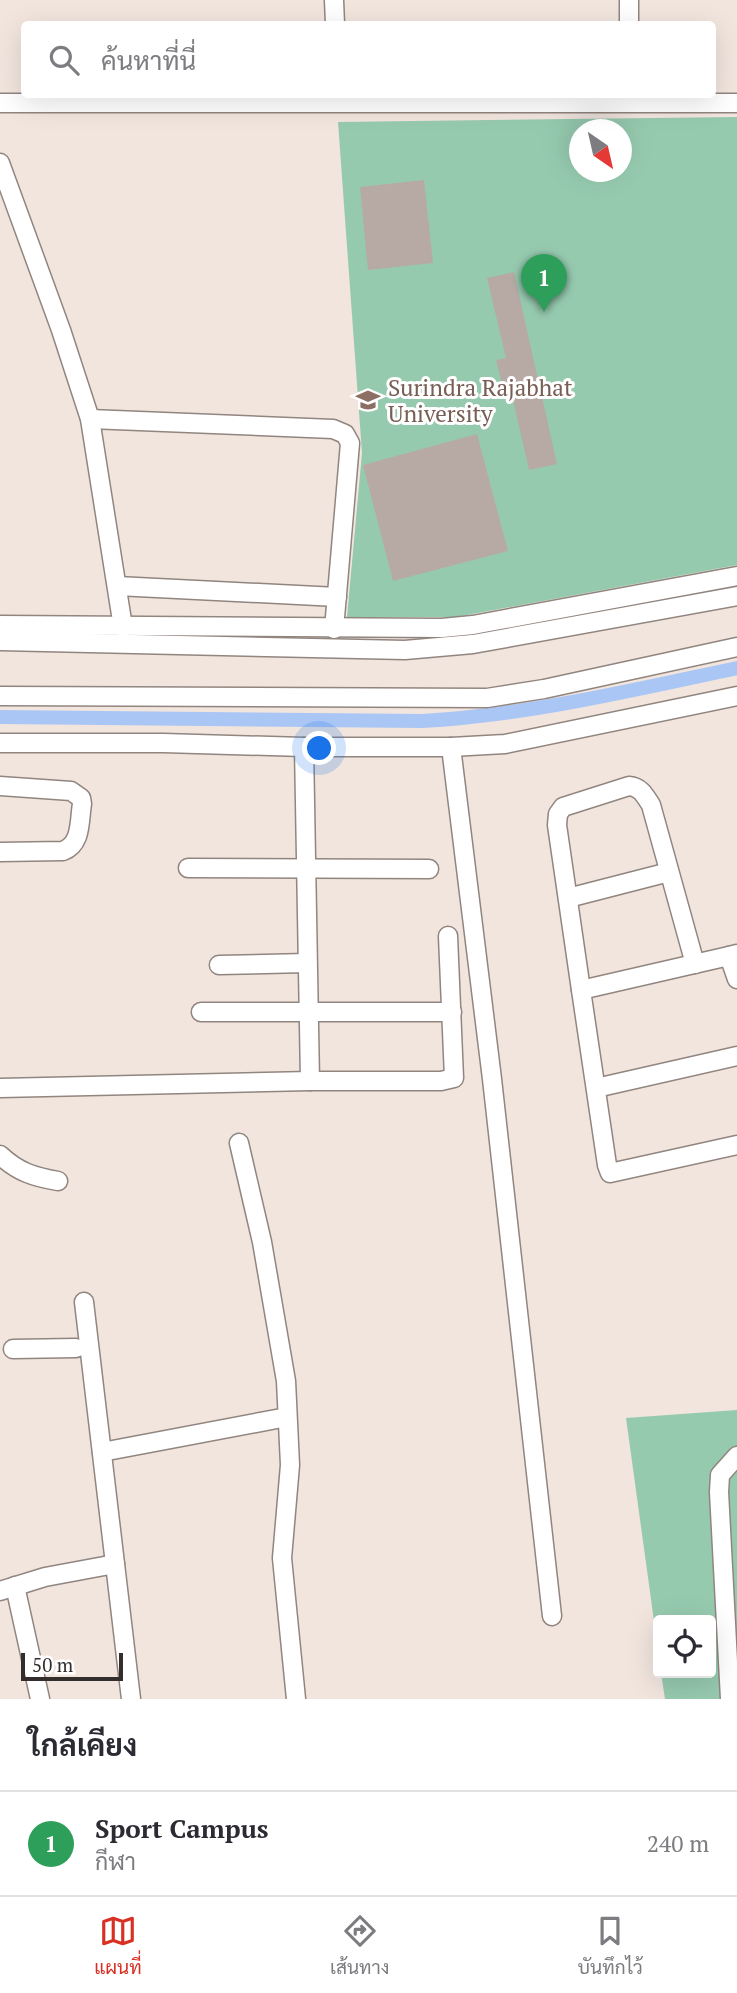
<!DOCTYPE html>
<html lang="th">
<head>
<meta charset="utf-8">
<style>
  :root { --surface:#fff; --page:#f7f7f7; --text:#2b2b33; --muted:#7c7c81; --line:#e1e1e2; --accent:#d93025 }
  body { margin:0; font-family:"PT Serif",Sarabun,serif; background:var(--page); color:var(--text) }
  .controls { position:absolute; right:21px; bottom:21px; display:grid; overflow:hidden; border-radius:7px; box-shadow:0 7px 28px #0002 }
  .controls button { width:63px; height:63px; display:grid; place-items:center; padding:0; border:0; border-bottom:2px solid var(--line); background:var(--surface); color:var(--text); font:35px sans-serif }
  .compass { position:absolute; left:569px; top:119px; width:63px; height:63px; border-radius:50%; background:var(--surface); box-shadow:0 7px 28px #0002; rotate:146deg }
  .scale { position:absolute; left:21px; bottom:18px; width:102px; box-sizing:border-box; padding-left:7px; border:4px solid #332e2c; border-top:0; font-size:19px; line-height:24px; white-space:nowrap; color:#332e2c; -webkit-text-stroke:5px #fff; paint-order:stroke }
  .you { position:absolute; left:320px; top:749px; width:24px; height:24px; margin:-18px; border:5px solid #fff; border-radius:50%; background:#1a73e8; box-shadow:0 0 0 10px #1a73e833 }
  .badge { display:grid; place-items:center; width:46px; height:46px; border-radius:50%; background:var(--accent); color:#fff; font-size:23px; font-weight:700 }
  .pin { position:absolute; translate:-50% -58px; filter:drop-shadow(0 2px 4px #0008) }
  .pin::after { content:''; position:absolute; top:37px; width:24px; height:21px; background:inherit; clip-path:polygon(0 0,100% 0,50% 100%) }
  .list { margin:0; padding:0; list-style:none }
  h2 { display:flex; justify-content:space-between; align-items:center; height:91px; margin:0; padding:0 28px; font-size:30px }
  h2 small { font-size:23px; font-weight:400; color:var(--muted) }
  .list li { display:grid; grid-template-columns:46px 1fr auto; gap:21px; align-items:center; box-sizing:border-box; height:105px; padding:0 28px; border-top:2px solid var(--line) }
  .list b { display:block; font-size:26px; white-space:nowrap }
  .list p { margin:0; font-size:23px; white-space:nowrap; color:var(--muted) }
  .list em { font-size:23px; font-style:normal; color:var(--muted) }
  .icon { flex:none; width:38px; height:38px; fill:none; stroke:currentColor; stroke-width:2; stroke-linecap:round; stroke-linejoin:round }
  .map { position:relative; flex:none; width:737px; height:1699px; overflow:hidden }
  .search { position:absolute; background:var(--surface); box-shadow:0 7px 28px #0002; left:21px; right:21px; top:21px; height:77px; display:flex; align-items:center; gap:18px; box-sizing:border-box; padding:0 24px; border-radius:7px; color:var(--muted); font-size:26px }
  .sheet { height:196px; background:var(--surface) }
  nav { display:flex; justify-content:space-around; align-items:center; box-sizing:border-box; height:98px; border-top:2px solid var(--line); background:var(--surface); font-size:19px; color:var(--muted) }
  nav a { display:grid; justify-items:center; gap:4px }
  nav .on { color:var(--accent) }
  .map>svg:first-child { display:block }
  .green { fill:#96caaf; fill-rule:evenodd }
  .lines { fill:none; stroke-linecap:round; stroke-linejoin:round }
  .canal { stroke:#aac6f5; stroke-width:14 }
  .building { fill:#b7aaa4 }
  .minor-casing { stroke:#91857f; stroke-width:21 }
  .minor { stroke:#fff; stroke-width:18 }
  .labels { text-anchor:middle; dominant-baseline:central; stroke-width:6; stroke-linejoin:round; paint-order:stroke }
  .education-label { font-size:23px; fill:#785e54; stroke:#fff; text-anchor:start }
</style>
</head>
<body>
<div class="map">
<svg width="737" height="1699" viewBox="0 0 737 1699">
  <rect width="100%" height="100%" fill="#f1e5de"/>
  <!-- green -->
  <g class="green">
    <path d="M737 117V565L456 617H347L362 453 338 122ZM580 130H622V172H580Z"/>
    <polygon points="737,1410 737,1699 665,1699 661,1673 711,1673 711,1620 658,1620 658,1650 626,1418"/>
  </g>
  <g class="lines">
    <!-- canal -->
    <path class="canal" d="M0 717 422 721C529 715 633 690 737 668"/>
  </g>
  <!-- building -->
  <g class="building">
    <polygon points="424,180 433,263 368,270 360,187"/>
    <polygon points="514,272 557,464 529,470 511,391 504,392 496,360 506,358 487,278"/>
    <polygon points="477,434 508,551 393,581 363,465"/>
  </g>
  <g class="lines">
    <!-- minor casing -->
    <g class="minor-casing">
      <g id="minor">
        <polyline points="334,0 335,24"/>
        <polyline points="629,24 629,0"/>
        <polyline points="0,103 737,103"/>
        <polyline points="0,163 61,330 90,419 123,627"/>
        <polyline points="90,419 333,429 345,434 350,443 334,629"/>
        <polyline points="117,586 337,597"/>
        <polyline points="0,625 442,628 473,625 737,576"/>
        <polyline points="0,641 405,650 473,644 737,596"/>
        <polyline points="0,696 487,698 544,689 737,647"/>
        <polyline points="0,743 163,743 304,747 451,747 505,744 737,696"/>
        <polyline points="451,747 492,1079 552,1616"/>
        <path d="M0 786 71 791 81 798 82 804C79 821 82 844 63 851L0 852"/>
        <polyline points="188,868 429,869"/>
        <polyline points="568,898 669,872"/>
        <polyline points="737,954 729,956 737,979"/>
        <polyline points="729,956 581,990 607,1165 610,1173 737,1145"/>
        <polyline points="219,965 307,963"/>
        <path d="M581 990 557 825 558 814 563 807 629 786C641 787 645 796 651 805L695 964"/>
        <polyline points="201,1012 452,1012"/>
        <polyline points="310,1081 441,1081 454,1078 448,936"/>
        <polyline points="0,1088 310,1081 304,747"/>
        <polyline points="596,1088 737,1056"/>
        <polyline points="239,1143 262,1242 286,1381 290,1465 282,1558 296,1699"/>
        <path d="M0 1155C18 1172 34 1177 58 1181"/>
        <polyline points="84,1302 131,1699"/>
        <polyline points="13,1349 76,1348"/>
        <polyline points="102,1452 287,1417"/>
        <polyline points="15,1586 40,1699"/>
        <polyline points="0,1591 45,1577 115,1564"/>
        <polyline points="730,1699 719,1492 720,1475 737,1456"/>
      </g>
    </g>
    <!-- minor -->
    <use href="#minor" class="minor"/>
  </g>
  <!-- icons -->
  <defs>
    <g id="university-bare" transform="scale(1.89)"><path d="M0-5L7-2L0 1L-7-2ZM-4 1L0 2.5L4 1V4Q0 6-4 4Z" fill="#8d6e63" stroke="#fff" stroke-width="2.5" paint-order="stroke"/></g>
  </defs>
  <g fill-rule="evenodd">
    <use href="#university-bare" x="368" y="400"/>
  </g>
  <g class="labels">
    <!-- education labels -->
    <g class="education-label">
      <text x="388" y="387">Surindra Rajabhat<tspan x="388" dy="26">University</tspan></text>
    </g>
  </g>
</svg>
<div class="controls">
<button><svg class="icon" aria-label="locate" viewBox="0 0 24 24"><circle cx="12" cy="12" r="6"/><path d="M12 2v4M12 18v4M2 12h4M18 12h4"/></svg></button>
</div>
<svg class="compass" viewBox="-18 -18 36 36"><path d="M0-13l5 13h-10z" fill="#e53935"/><path d="M0 13l5-13h-10z" fill="#7c7c81"/></svg>
<div class="scale">50 m</div>
<div class="you"></div>
<div class="pin badge" style="left:544px;top:312px;background:#2e9e5b">1</div>
<div class="search"><svg class="icon" aria-label="search" viewBox="0 0 24 24"><circle cx="10" cy="10" r="6"/><path d="M15 15l6 6"/></svg>ค้นหาที่นี่</div>
</div>
<section class="sheet">
<h2>ใกล้เคียง<small></small></h2>
<ul class="list">
<li><span class="badge" style="background:#2e9e5b">1</span><div><b>Sport Campus</b><p>กีฬา</p></div><em>240 m</em></li>
</ul>
</section>
<nav>
<a class="on"><svg class="icon" aria-label="map" viewBox="0 0 24 24"><path d="M3 6l6-2 6 2 6-2v14l-6 2-6-2-6 2zM9 4v14M15 6v14"/></svg>แผนที่</a>
<a><svg class="icon" aria-label="directions" viewBox="0 0 24 24"><path d="M12 3l9 9-9 9-9-9zM9 14v-3h6M13 9l2 2-2 2"/></svg>เส้นทาง</a>
<a><svg class="icon" aria-label="saved" viewBox="0 0 24 24"><path d="M7 4h10v16l-5-4-5 4z"/></svg>บันทึกไว้</a>
</nav>
</body>
</html>
